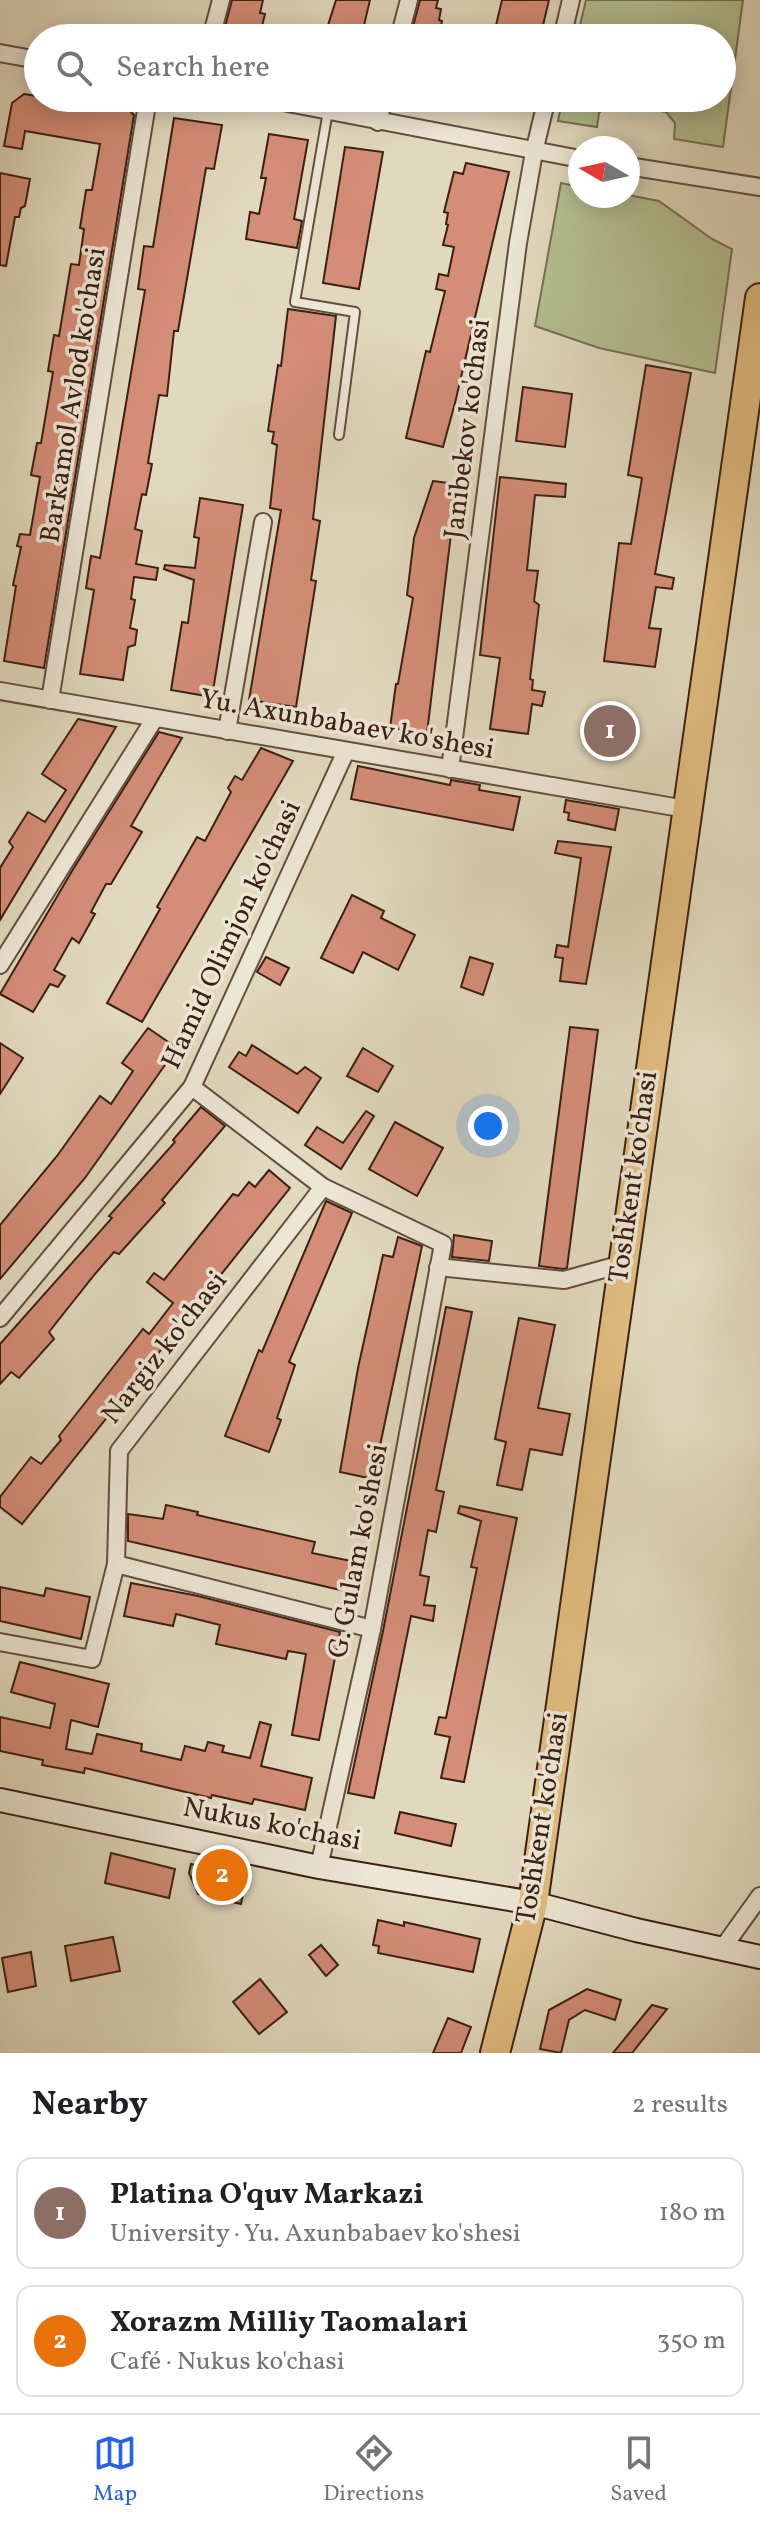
<!DOCTYPE html>
<html lang="en">
<head>
<meta charset="utf-8">
<style>
  :root { --surface:#fff; --page:#f2f2f2; --text:#202124; --muted:#757577; --line:#e0e0e0; --accent:#2563eb }
  body { margin:0; font-family:Vollkorn,serif; background:var(--page); color:var(--text) }
  .compass { position:absolute; left:568px; top:136px; width:72px; height:72px; border-radius:50%; background:var(--surface); box-shadow:0 4px 20px #0003; rotate:279deg }
  .you { position:absolute; left:488px; top:1126px; width:28px; height:28px; margin:-20px; border:6px solid #fff; border-radius:50%; background:#1a73e8; box-shadow:0 0 0 12px #1a73e833 }
  .badge { display:grid; place-items:center; width:52px; height:52px; border-radius:50%; background:var(--accent); color:#fff; font-size:26px; font-weight:700 }
  .pin { position:absolute; translate:-50% -50%; border:4px solid #fff; box-shadow:0 2px 8px #0006 }
  .list { margin:0; padding:0; list-style:none }
  h2 { display:flex; justify-content:space-between; align-items:center; height:104px; margin:0; padding:0 32px; font-size:34px }
  h2 small { font-size:26px; font-weight:400; color:var(--muted) }
  .list li { display:grid; grid-template-columns:52px 1fr auto; gap:24px; align-items:center; box-sizing:border-box; height:112px; margin:0 16px 16px; padding:0 16px; border:2px solid var(--line); border-radius:16px }
  .list b { display:block; font-size:30px; white-space:nowrap }
  .list p { margin:0; font-size:26px; white-space:nowrap; color:var(--muted) }
  .list em { font-size:26px; font-style:normal; color:var(--muted) }
  .icon { flex:none; width:44px; height:44px; fill:none; stroke:currentColor; stroke-width:2; stroke-linecap:round; stroke-linejoin:round }
  .map { position:relative; flex:none; width:760px; height:2053px; overflow:hidden }
  .search { position:absolute; background:var(--surface); box-shadow:0 4px 20px #0003; left:24px; right:24px; top:24px; height:88px; display:flex; align-items:center; gap:20px; box-sizing:border-box; padding:0 28px; border-radius:44px; color:var(--muted); font-size:30px }
  .sheet { height:360px; background:var(--surface) }
  nav { display:flex; justify-content:space-around; align-items:center; box-sizing:border-box; height:112px; border-top:2px solid var(--line); background:var(--surface); font-size:22px; color:var(--muted) }
  nav a { display:grid; justify-items:center; gap:4px }
  nav .on { color:var(--accent) }
  .map>svg:first-child { display:block }
  .green { fill:#b3bf91; stroke:#777052; stroke-width:2 }
  .building { fill:#d48d77; stroke:#3b2012; stroke-width:2 }
  .lines { fill:none; stroke-linecap:round; stroke-linejoin:round }
  .lane-casing { stroke:#644e3d; stroke-width:12 }
  .street-casing { stroke:#644e3d; stroke-width:20 }
  .secondary-casing { stroke:#3b2012; stroke-width:26 }
  .highway-casing { stroke:#3b2012; stroke-width:32 }
  .lane { stroke:#ece6d5; stroke-width:8 }
  .street { stroke:#ece6d5; stroke-width:16 }
  .secondary { stroke:#ece6d5; stroke-width:22 }
  .highway { stroke:#e0bc7f; stroke-width:28 }
  .labels { text-anchor:middle; dominant-baseline:central; stroke-width:7; stroke-linejoin:round; paint-order:stroke }
  .street-label { font-size:28px; fill:#3b2012; stroke:#ece6d5 }
</style>
</head>
<body>
<div class="map">
<svg width="760" height="2053" viewBox="0 0 760 2053">
  <rect width="100%" height="100%" fill="#e1d9be"/>
  <filter id="stains"><feTurbulence type="fractalNoise" baseFrequency=".0025" numOctaves="4"/><feColorMatrix values="0 0 0 0 .2 0 0 0 0 .09 0 0 0 0 .02 0 0 0 .5 -.17"/></filter>
  <radialGradient id="worn" r=".72"><stop offset=".6" stop-color="#630" stop-opacity="0"/><stop offset="1" stop-color="#630" stop-opacity=".3"/></radialGradient>
  <!-- green -->
  <g class="green">
    <polygon points="586,0 743,0 723,147 674,139 675,123 666,112 654,110 656,98 722,98 722,38 577,38"/>
    <polygon points="563,98 627,98 626,104 611,102 599,113 597,127 558,121"/>
    <polygon points="561,183 580,187 580,196 628,195 659,201 712,239 732,249 715,373 599,348 535,326"/>
  </g>
  <!-- building -->
  <g class="building">
    <polygon points="232,0 263,0 260,13 265,14 259,38 222,38"/>
    <polygon points="336,0 370,0 361,38 324,38"/>
    <polygon points="420,0 438,0 436,8 441,9 439,20 442,21 439,38 410,38"/>
    <polygon points="502,0 549,0 540,38 493,38"/>
    <polygon points="24,94 130,111 134,115 44,668 4,661 16,586 13,585 21,547 17,546 20,534 30,535 40,477 31,475 37,443 41,443 53,372 48,371 54,335 59,336 71,264 79,265 84,229 80,228 86,190 92,190 100,144 25,131 22,149 4,146 12,103"/>
    <polygon points="174,118 222,125 214,169 206,168 178,331 174,331 167,396 159,395 148,463 152,464 146,495 142,494 135,529 142,531 136,564 158,568 156,580 134,577 131,599 135,600 130,628 137,630 135,645 128,647 123,680 80,674 94,590 86,588 91,556 100,558 145,290 138,289 144,246 153,247"/>
    <polygon points="269,134 308,140 294,219 302,221 297,248 246,239 250,212 259,214 266,178 261,178"/>
    <polygon points="345,147 383,152 359,289 323,283"/>
    <polygon points="466,163 509,172 455,403 443,447 406,438 426,351 430,352 445,291 436,289 439,274 448,276 454,247 443,245 448,225 446,224 448,213 444,212 454,172 463,174"/>
    <polygon points="0,173 30,179 25,206 21,208 19,217 15,217 6,266 0,265"/>
    <polygon points="288,309 336,316 313,519 320,521 311,580 316,581 296,707 249,700 281,510 270,508 277,445 272,443 274,432 268,431 278,365 281,366"/>
    <polygon points="646,365 691,373 655,574 674,578 672,589 656,587 649,628 661,629 655,667 604,661 619,543 631,544 642,478 628,475"/>
    <polygon points="523,387 572,394 565,447 516,441"/>
    <polygon points="500,477 566,484 565,497 535,495 527,570 538,571 534,601 539,605 530,679 533,680 532,690 545,692 542,706 532,704 528,734 490,729 500,658 480,655"/>
    <polygon points="433,481 457,484 427,733 390,728 396,684 398,684 413,598 407,595 414,538"/>
    <polygon points="200,498 243,505 212,697 171,690 182,622 188,623 194,580 164,569 165,565 195,568 199,538 194,537"/>
    <polygon points="78,719 116,727 0,920 0,868 13,847 9,842 28,812 45,822 66,790 42,774"/>
    <polygon points="159,732 182,738 131,826 142,832 111,884 106,884 91,912 95,914 79,943 72,938 54,970 65,976 58,987 50,984 33,1012 0,994 72,871"/>
    <polygon points="261,748 293,761 142,1022 107,1003 160,909 157,907 197,837 205,841 231,792 228,788 235,776 242,780"/>
    <polygon points="358,766 450,785 451,780 480,785 479,790 520,797 513,830 351,799"/>
    <polygon points="566,800 619,809 615,830 568,820 569,813 564,812"/>
    <polygon points="558,841 611,847 586,984 560,981 563,958 555,957 557,945 568,947 581,858 555,853"/>
    <polygon points="352,895 384,911 381,918 415,935 398,970 363,952 353,973 321,958"/>
    <polygon points="266,957 289,968 280,985 257,972"/>
    <polygon points="470,957 493,964 483,995 461,987"/>
    <polygon points="570,1027 598,1030 567,1268 563,1269 539,1266"/>
    <polygon points="148,1028 177,1048 85,1178 0,1279 0,1225 57,1156 100,1096 111,1104 133,1071 122,1063"/>
    <polygon points="0,1043 23,1058 0,1094"/>
    <polygon points="252,1045 297,1074 305,1067 321,1078 298,1113 229,1067 239,1052 246,1056"/>
    <polygon points="363,1048 393,1066 378,1092 347,1076"/>
    <polygon points="201,1107 225,1126 162,1200 165,1203 119,1254 114,1252 95,1274 49,1332 54,1339 19,1378 11,1372 0,1384 0,1344 112,1218 109,1216 175,1142 173,1140"/>
    <polygon points="366,1111 374,1116 341,1169 305,1145 317,1127 343,1143"/>
    <polygon points="395,1122 443,1148 417,1196 369,1169"/>
    <polygon points="269,1170 290,1188 22,1524 0,1507 0,1497 31,1457 41,1464 61,1440 59,1436 143,1329 149,1334 173,1303 147,1282 154,1273 164,1280 233,1194 238,1196 249,1182 255,1187"/>
    <polygon points="326,1201 352,1213 289,1362 295,1365 277,1418 281,1420 269,1452 225,1436 259,1350 262,1352"/>
    <polygon points="454,1235 492,1241 489,1261 452,1257"/>
    <polygon points="398,1237 422,1246 373,1479 340,1472 358,1368 383,1255 393,1257"/>
    <polygon points="446,1307 472,1312 436,1490 444,1492 436,1532 428,1530 420,1575 429,1577 424,1605 435,1606 433,1621 411,1616 374,1798 348,1793 383,1631"/>
    <polygon points="519,1318 555,1325 538,1408 570,1414 562,1455 530,1449 522,1490 497,1485 506,1442 495,1439"/>
    <polygon points="166,1505 198,1512 197,1515 315,1542 312,1553 356,1562 349,1592 128,1541 128,1514 163,1519"/>
    <polygon points="460,1506 517,1518 464,1782 441,1778 450,1737 435,1734 439,1717 446,1718 477,1568 471,1567 481,1521 458,1513"/>
    <polygon points="131,1583 198,1596 340,1632 319,1740 292,1735 306,1654 288,1651 286,1659 216,1644 220,1625 176,1614 173,1626 124,1616"/>
    <polygon points="0,1587 44,1596 46,1588 90,1597 81,1639 0,1621"/>
    <polygon points="20,1662 109,1684 98,1727 71,1720 66,1749 92,1754 97,1734 142,1744 141,1751 181,1760 185,1746 205,1751 208,1742 224,1746 222,1752 250,1758 260,1722 271,1725 261,1766 312,1778 305,1810 254,1799 252,1804 212,1795 211,1798 85,1768 84,1773 42,1765 43,1760 0,1751 0,1717 50,1728 55,1704 11,1692"/>
    <polygon points="400,1812 456,1824 451,1846 395,1833"/>
    <polygon points="111,1853 175,1869 169,1898 105,1883"/>
    <polygon points="191,1864 238,1874 235,1887 244,1889 241,1904 198,1894 189,1873"/>
    <polygon points="378,1920 404,1926 404,1922 480,1939 473,1972 378,1953 379,1946 373,1945"/>
    <polygon points="113,1937 120,1971 71,1981 65,1946"/>
    <polygon points="321,1945 338,1965 326,1976 309,1955"/>
    <polygon points="31,1952 36,1986 8,1992 2,1958"/>
    <polygon points="260,1979 287,2012 259,2034 233,2002"/>
    <polygon points="587,1989 621,2000 615,2020 585,2010 569,2020 561,2053 540,2049 549,2010"/>
    <polygon points="652,2005 667,2009 632,2053 613,2053"/>
    <polygon points="448,2018 471,2027 461,2053 433,2053"/>
  </g>
  <g class="lines">
    <!-- lane casing -->
    <g class="lane-casing">
      <polyline id="lane" points="328,111 295,302 355,312 339,435"/>
    </g>
    <!-- street casing -->
    <g class="street-casing">
      <g id="street">
        <polyline points="211,38 221,0"/>
        <polyline points="399,38 409,0"/>
        <polyline points="562,38 571,0"/>
        <polyline points="0,53 38,60"/>
        <polyline points="262,98 580,159"/>
        <polyline points="378,122 384,98"/>
        <polyline points="628,166 760,187"/>
        <polyline points="0,691 686,809"/>
        <polyline points="50,700 148,98"/>
        <polyline points="227,731 263,522"/>
        <polyline points="450,769 518,243 534,152 547,98"/>
        <polyline points="0,965 155,718"/>
        <polyline points="192,1087 323,1187 443,1244 372,1629 319,1867"/>
        <polyline points="438,1267 564,1280 622,1264"/>
        <polyline points="0,1318 192,1087 346,751"/>
        <polyline points="116,1564 119,1451 323,1187"/>
        <polyline points="0,1642 92,1659 116,1564 372,1629"/>
        <polyline points="722,1949 760,1896"/>
      </g>
    </g>
    <!-- secondary casing -->
    <g class="secondary-casing">
      <polyline id="secondary" points="0,1800 319,1867 533,1903 636,1930 760,1957"/>
    </g>
    <!-- highway casing -->
    <g class="highway-casing">
      <polyline id="highway" points="495,2053 533,1903 760,298"/>
    </g>
    <!-- lane -->
    <use href="#lane" class="lane"/>
    <!-- street -->
    <use href="#street" class="street"/>
    <!-- secondary -->
    <use href="#secondary" class="secondary"/>
    <!-- highway -->
    <use href="#highway" class="highway"/>
  </g>
  <g class="labels">
    <!-- street labels -->
    <g class="street-label">
      <text transform="translate(74 395) rotate(-81)">Barkamol Avlod ko'chasi</text>
      <text transform="translate(468 429) rotate(-83)">Janibekov ko'chasi</text>
      <text transform="translate(347 725) rotate(10)">Yu. Axunbabaev ko'shesi</text>
      <text transform="translate(232 935) rotate(-65)">Hamid Olimjon ko'chasi</text>
      <text transform="translate(634 1177) rotate(-82)">Toshkent ko'chasi</text>
      <text transform="translate(165 1348) rotate(-52)">Nargiz ko'chasi</text>
      <text transform="translate(359 1551) rotate(-79)">G. Gulam ko'shesi</text>
      <text transform="translate(543 1818) rotate(-81)">Toshkent ko'chasi</text>
      <text transform="translate(272 1825) rotate(11)">Nukus ko'chasi</text>
    </g>
  </g>
  <rect width="100%" height="100%" filter="url(#stains)"/>
  <rect width="100%" height="100%" fill="url(#worn)"/>
</svg>
<svg class="compass" viewBox="-18 -18 36 36"><path d="M0-13l5 13h-10z" fill="#e53935"/><path d="M0 13l5-13h-10z" fill="#757577"/></svg>
<div class="you"></div>
<div class="pin badge" style="left:610px;top:731px;background:#8d6e63">1</div>
<div class="pin badge" style="left:222px;top:1875px;background:#e8710a">2</div>
<div class="search"><svg class="icon" aria-label="search" viewBox="0 0 24 24"><circle cx="10" cy="10" r="6"/><path d="M15 15l6 6"/></svg>Search here</div>
</div>
<section class="sheet">
<h2>Nearby<small>2 results</small></h2>
<ul class="list">
<li><span class="badge" style="background:#8d6e63">1</span><div><b>Platina O'quv Markazi</b><p>University · Yu. Axunbabaev ko'shesi</p></div><em>180 m</em></li>
<li><span class="badge" style="background:#e8710a">2</span><div><b>Xorazm Milliy Taomalari</b><p>Café · Nukus ko'chasi</p></div><em>350 m</em></li>
</ul>
</section>
<nav>
<a class="on"><svg class="icon" aria-label="map" viewBox="0 0 24 24"><path d="M3 6l6-2 6 2 6-2v14l-6 2-6-2-6 2zM9 4v14M15 6v14"/></svg>Map</a>
<a><svg class="icon" aria-label="directions" viewBox="0 0 24 24"><path d="M12 3l9 9-9 9-9-9zM9 14v-3h6M13 9l2 2-2 2"/></svg>Directions</a>
<a><svg class="icon" aria-label="saved" viewBox="0 0 24 24"><path d="M7 4h10v16l-5-4-5 4z"/></svg>Saved</a>
</nav>
</body>
</html>
